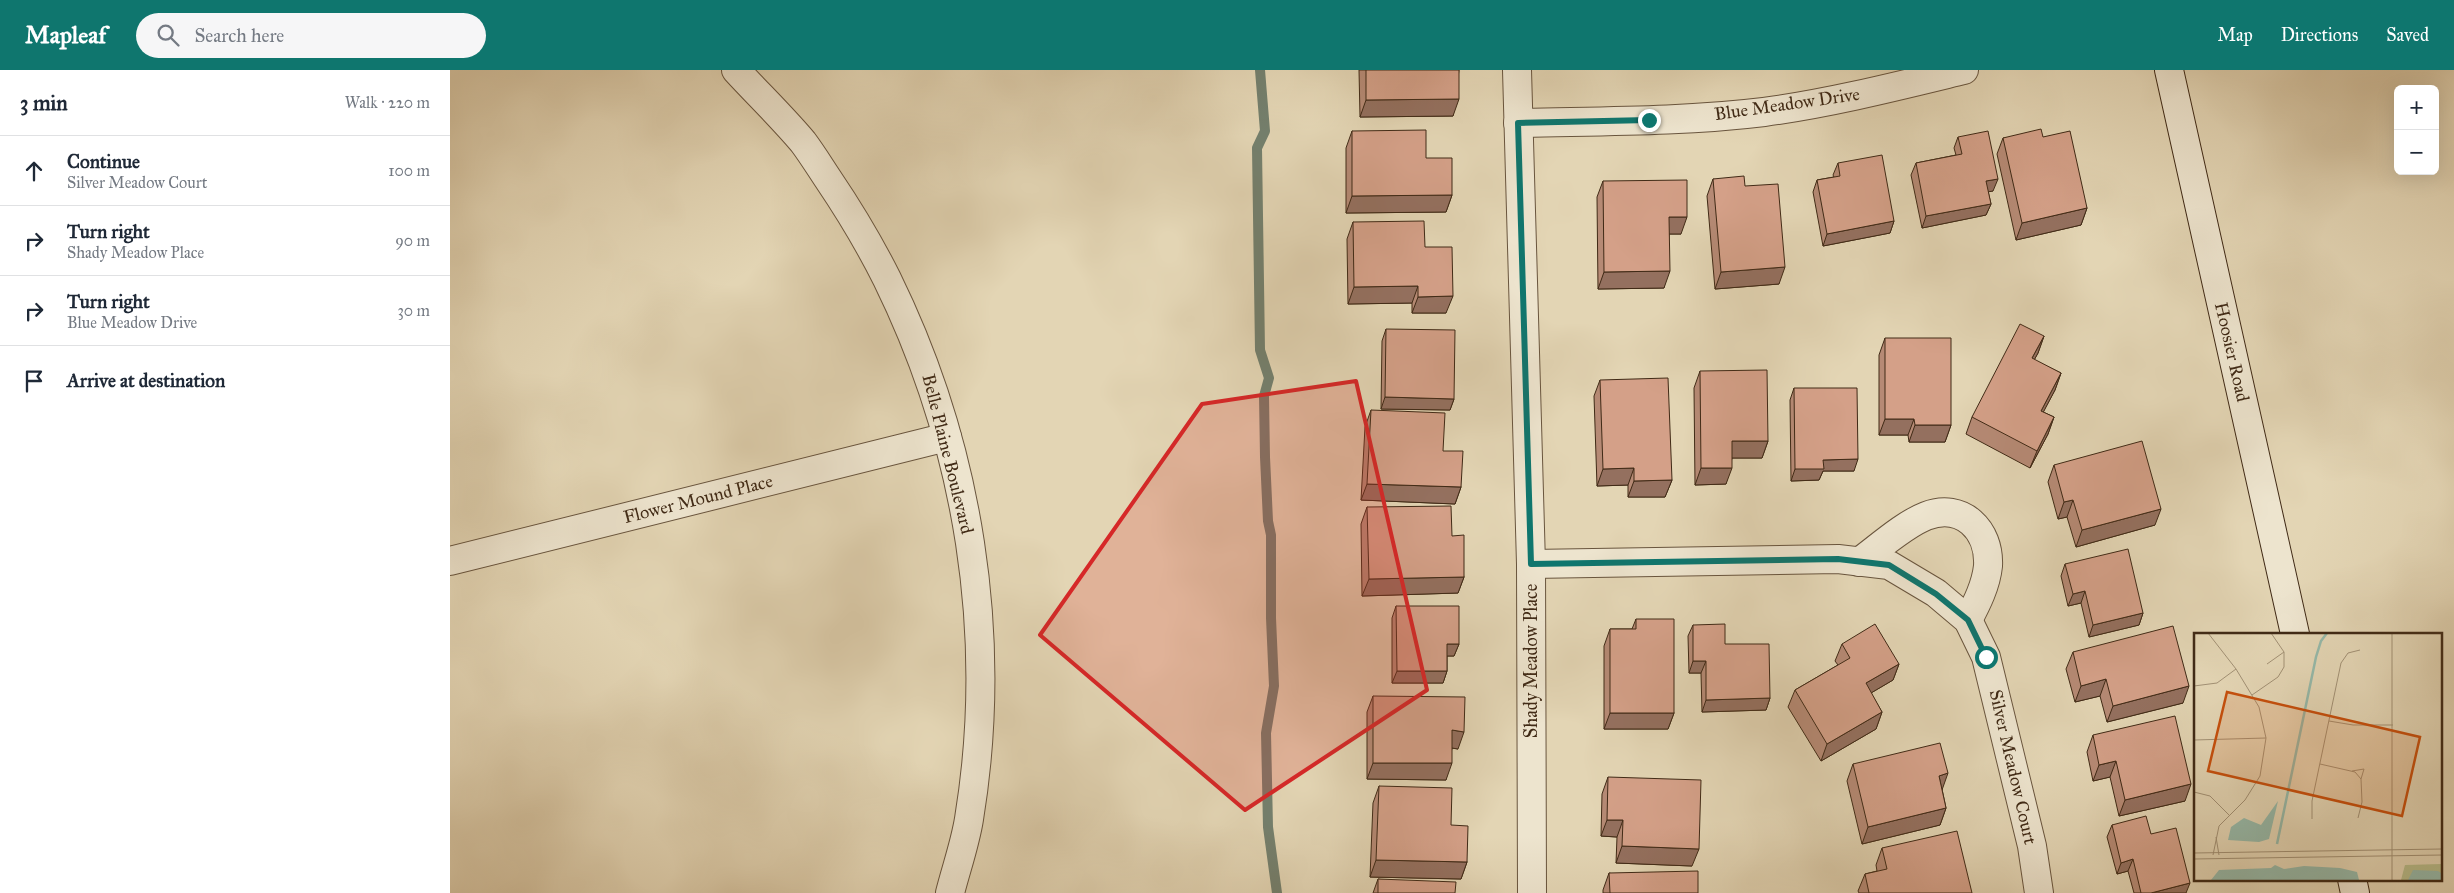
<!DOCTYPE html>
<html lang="en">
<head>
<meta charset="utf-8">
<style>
  :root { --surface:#fff; --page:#f6f6f7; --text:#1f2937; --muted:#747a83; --line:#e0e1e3; --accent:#0f766e }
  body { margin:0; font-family:"IM FELL Great Primer",serif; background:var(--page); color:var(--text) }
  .controls { position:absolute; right:15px; top:15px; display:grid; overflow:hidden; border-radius:8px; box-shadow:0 5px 20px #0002 }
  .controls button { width:45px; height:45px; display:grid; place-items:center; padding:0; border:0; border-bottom:1px solid var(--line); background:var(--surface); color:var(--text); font:25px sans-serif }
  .stop { position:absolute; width:15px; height:15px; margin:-11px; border:4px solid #0f766e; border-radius:50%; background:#fff }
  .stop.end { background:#0f766e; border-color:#fff; box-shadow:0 1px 5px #0008 }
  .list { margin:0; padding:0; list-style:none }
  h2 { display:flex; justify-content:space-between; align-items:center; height:65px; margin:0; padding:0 20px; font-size:21px }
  h2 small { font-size:16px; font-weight:400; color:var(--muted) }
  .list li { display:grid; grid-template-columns:32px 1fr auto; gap:15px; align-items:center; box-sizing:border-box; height:70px; padding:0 20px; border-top:1px solid var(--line) }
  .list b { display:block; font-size:19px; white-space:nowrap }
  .list p { margin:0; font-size:16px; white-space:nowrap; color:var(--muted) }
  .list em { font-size:16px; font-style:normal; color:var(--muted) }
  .icon { flex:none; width:28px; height:28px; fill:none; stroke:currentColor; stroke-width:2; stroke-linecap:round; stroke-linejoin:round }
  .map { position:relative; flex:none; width:2004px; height:823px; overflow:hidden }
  header { display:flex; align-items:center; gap:30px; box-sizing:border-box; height:70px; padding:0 25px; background:var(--accent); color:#fff }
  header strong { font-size:24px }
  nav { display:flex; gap:28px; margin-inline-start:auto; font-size:18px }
  .search { width:350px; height:45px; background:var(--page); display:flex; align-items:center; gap:12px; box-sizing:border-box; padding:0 18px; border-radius:28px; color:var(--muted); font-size:19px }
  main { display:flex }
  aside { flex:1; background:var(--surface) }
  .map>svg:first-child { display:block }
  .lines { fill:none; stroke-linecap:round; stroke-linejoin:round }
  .stream { stroke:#74806e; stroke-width:10 }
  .street-casing { stroke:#69553e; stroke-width:30 }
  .secondary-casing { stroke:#402a16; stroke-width:30 }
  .street { stroke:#ede4ce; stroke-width:28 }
  .secondary { stroke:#ede4ce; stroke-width:28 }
  .wall { fill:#b68a75; stroke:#402a16 }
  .shaded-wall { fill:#94705f; stroke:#402a16 }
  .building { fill:#d4a088; stroke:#402a16 }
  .route { stroke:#0f766e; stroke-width:6 }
  .marked { fill:#d62828; fill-opacity:0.2; stroke:#d62828; stroke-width:4; stroke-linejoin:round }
  .labels { text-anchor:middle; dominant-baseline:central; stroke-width:4; stroke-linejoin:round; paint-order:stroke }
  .street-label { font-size:18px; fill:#402a16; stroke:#ede4ce }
  .inset-river { fill:none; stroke:#96b9a9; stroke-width:2.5 }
  .inset-road { fill:none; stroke:#a29175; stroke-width:1 }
  .view { fill:#c6500e; fill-opacity:0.15; stroke:#c6500e; stroke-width:2.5 }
  .inset-edge { fill:none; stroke:#402a16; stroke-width:2.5 }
</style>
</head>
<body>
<header>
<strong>Mapleaf</strong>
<div class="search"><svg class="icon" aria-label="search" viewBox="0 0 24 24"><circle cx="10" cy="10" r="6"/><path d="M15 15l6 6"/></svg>Search here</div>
<nav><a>Map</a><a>Directions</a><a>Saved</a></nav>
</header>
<main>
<aside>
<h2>3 min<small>Walk · 220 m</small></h2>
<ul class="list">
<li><svg class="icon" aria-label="ahead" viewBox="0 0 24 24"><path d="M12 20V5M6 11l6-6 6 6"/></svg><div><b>Continue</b><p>Silver Meadow Court</p></div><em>100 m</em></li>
<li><svg class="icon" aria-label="right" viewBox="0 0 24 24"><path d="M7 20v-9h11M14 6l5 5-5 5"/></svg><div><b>Turn right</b><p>Shady Meadow Place</p></div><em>90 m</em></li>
<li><svg class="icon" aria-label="right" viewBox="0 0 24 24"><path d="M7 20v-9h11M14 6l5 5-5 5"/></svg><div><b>Turn right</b><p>Blue Meadow Drive</p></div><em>30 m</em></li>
<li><svg class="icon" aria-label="arrive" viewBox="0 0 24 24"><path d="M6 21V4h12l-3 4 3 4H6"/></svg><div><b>Arrive at destination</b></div></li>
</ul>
</aside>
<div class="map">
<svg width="2004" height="823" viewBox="0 0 2004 823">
  <rect width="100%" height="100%" fill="#e3d5b4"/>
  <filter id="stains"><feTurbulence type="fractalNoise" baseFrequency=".004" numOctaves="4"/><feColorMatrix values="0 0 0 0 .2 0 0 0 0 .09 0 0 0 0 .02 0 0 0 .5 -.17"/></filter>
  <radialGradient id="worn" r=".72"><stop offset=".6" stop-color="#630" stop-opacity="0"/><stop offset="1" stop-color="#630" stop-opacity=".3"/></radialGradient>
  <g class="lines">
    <!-- stream -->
    <polyline class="stream" points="810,0 815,61 807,78 810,280 819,308 814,326 815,387 818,451 821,465 821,548 824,616 816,663 818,757 827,823"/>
    <!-- street casing -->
    <g class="street-casing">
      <g id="street">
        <path d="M286 0C308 24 332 47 353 72 362 84 370 97 378 109 401 143 419 173 437 209 519 376 549 566 519 749 515 774 506 799 500 823"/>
        <polyline points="1067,0 1081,494 1082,823"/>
        <path d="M1068 53C1149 51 1232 52 1314 42 1381 33 1448 16 1514 0"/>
        <polyline points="0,491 497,367"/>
        <path d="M1409 492C1428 478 1455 454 1476 446 1512 432 1540 460 1538 496 1536 515 1527 533 1518 550"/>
        <polyline points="1081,494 1388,489 1439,495 1486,523 1518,550 1536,587 1582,776 1589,823"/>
      </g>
    </g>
    <!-- secondary casing -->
    <g class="secondary-casing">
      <g id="secondary">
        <polyline points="1719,0 1845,564"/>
        <polyline points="1902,809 1905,823"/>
      </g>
    </g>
    <!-- street -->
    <use href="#street" class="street"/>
    <!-- secondary -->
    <use href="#secondary" class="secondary"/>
  </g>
  <!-- wall -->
  <g class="wall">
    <polygon points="909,0 1009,0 1003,46 910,47"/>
    <polygon points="902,61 976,88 1002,125 996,142 896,143 896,78"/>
    <polygon points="1508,67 1543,121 1538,121 1541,134 1536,145 1472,158 1461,105 1466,93 1506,85 1504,78"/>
    <polygon points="1593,67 1637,138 1631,155 1566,170 1547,84 1553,68"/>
    <polygon points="1388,93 1444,151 1440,163 1373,176 1363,122 1367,110 1384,107 1383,105"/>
    <polygon points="1263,109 1295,116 1329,214 1265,219 1257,126"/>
    <polygon points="1153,111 1231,164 1219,164 1214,218 1148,219 1147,127"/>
    <polygon points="903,152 975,177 996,243 962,243 962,233 898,234 897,169"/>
    <polygon points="936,259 1004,329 1000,340 931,339 932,271"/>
    <polygon points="1594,266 1588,283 1584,290 1611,303 1605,320 1593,342 1604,347 1598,364 1580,398 1516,364 1522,347"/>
    <polygon points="1435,268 1501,355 1495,372 1459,372 1458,365 1429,365 1429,285"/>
    <polygon points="1250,301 1318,371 1312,388 1282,388 1276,414 1245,415 1244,318"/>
    <polygon points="1150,310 1222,410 1215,427 1178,427 1178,415 1147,416 1144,326"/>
    <polygon points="1344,318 1404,401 1373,401 1369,410 1341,411 1340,330"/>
    <polygon points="921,340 993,381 1011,417 1005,434 911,430 915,357"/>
    <polygon points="1604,395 1705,455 1626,477 1617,447 1608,449 1598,412"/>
    <polygon points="917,437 1002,466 1014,507 1008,523 912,526 911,454"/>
    <polygon points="1615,494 1693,543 1689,555 1639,567 1631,533 1618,536 1611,506"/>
    <polygon points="946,536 1009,574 1004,586 997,586 997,601 993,613 942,613 942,548"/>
    <polygon points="1186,549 1224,643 1218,659 1154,659 1154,576 1160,559 1182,559"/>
    <polygon points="1243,555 1275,574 1320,628 1316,640 1252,642 1251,603 1239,603 1238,566"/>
    <polygon points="1392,574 1449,594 1443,610 1421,623 1432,642 1426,659 1371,691 1338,637 1345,620 1388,595 1385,591"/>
    <polygon points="1623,582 1733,633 1657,652 1650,626 1625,632 1616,599"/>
    <polygon points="923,626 1008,679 1002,678 996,710 917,709 917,642"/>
    <polygon points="1643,665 1735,731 1669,746 1660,707 1643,711 1637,682"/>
    <polygon points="1403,694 1492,719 1496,738 1490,755 1412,774 1397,711"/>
    <polygon points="1158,707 1242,796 1166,793 1167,767 1151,766 1152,724"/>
    <polygon points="929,716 1001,755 1017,792 1011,809 920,807 923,733"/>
    <polygon points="1662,755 1701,764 1736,823 1684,823 1678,801 1667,804 1657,767"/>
    <polygon points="1432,778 1522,823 1409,823 1408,821 1415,804 1427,801 1426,795"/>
    <polygon points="1159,803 1248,823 1153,823 1153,820"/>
    <polygon points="928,809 1005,823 923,823"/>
  </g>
  <!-- shaded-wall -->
  <g class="shaded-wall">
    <polygon points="1009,29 1003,46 910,47 916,30"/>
    <polygon points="1548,109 1543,121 1532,123 1536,111"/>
    <polygon points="1002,125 996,142 896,143 902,126"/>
    <polygon points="1541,134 1536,145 1472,158 1476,146"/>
    <polygon points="1637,138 1631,155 1566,170 1572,153"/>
    <polygon points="1219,147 1237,147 1231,164 1213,164"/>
    <polygon points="1444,151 1440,163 1373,176 1377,164"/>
    <polygon points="1335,197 1329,214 1265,219 1271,202"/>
    <polygon points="1220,201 1214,218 1148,219 1154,202"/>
    <polygon points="968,216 962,233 898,234 904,217"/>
    <polygon points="1003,226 996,243 962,243 968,227"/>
    <polygon points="1594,266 1588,283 1576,305 1582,288"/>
    <polygon points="1611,303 1605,320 1585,358 1591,341"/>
    <polygon points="935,327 1004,329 1000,340 931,339"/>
    <polygon points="1604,347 1598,364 1580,398 1587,381"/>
    <polygon points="1435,349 1464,349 1458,365 1429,365"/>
    <polygon points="1465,355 1501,355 1495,372 1459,372"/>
    <polygon points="1282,371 1318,371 1312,388 1276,388"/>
    <polygon points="1408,389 1404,401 1373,401 1369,410 1341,411 1345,399 1373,390"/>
    <polygon points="1184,398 1178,415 1147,416 1153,399"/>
    <polygon points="1251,398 1282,398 1276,414 1245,415"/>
    <polygon points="1222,410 1215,427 1178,427 1184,411"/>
    <polygon points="917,414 1011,417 1005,434 911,430"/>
    <polygon points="1623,430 1617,447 1608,449 1614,432"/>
    <polygon points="1711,439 1705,455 1626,477 1632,460"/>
    <polygon points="1014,507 1008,523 912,526 919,509"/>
    <polygon points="1635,521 1631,533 1618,536 1623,524"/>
    <polygon points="1693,543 1689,555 1639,567 1643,555"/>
    <polygon points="997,574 1009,574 1004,586 993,586"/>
    <polygon points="1243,591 1256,591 1251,603 1239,603"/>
    <polygon points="1449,594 1443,610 1409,630 1416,613"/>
    <polygon points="947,601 997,601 993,613 942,613"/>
    <polygon points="1656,609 1650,626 1625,632 1631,616"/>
    <polygon points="1739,616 1733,633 1657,652 1663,636"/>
    <polygon points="1320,628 1316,640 1252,642 1256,630"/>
    <polygon points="1432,642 1426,659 1371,691 1377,674"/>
    <polygon points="1160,643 1224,643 1218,659 1154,659"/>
    <polygon points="1002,660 1014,662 1008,679 996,677"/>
    <polygon points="1666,691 1660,707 1643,711 1649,695"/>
    <polygon points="923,693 1002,693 996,710 917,709"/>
    <polygon points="1498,703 1492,720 1489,706"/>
    <polygon points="1741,714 1735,731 1669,746 1675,730"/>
    <polygon points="1496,738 1490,755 1412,774 1418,757"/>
    <polygon points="1157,750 1173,750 1167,767 1151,766"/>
    <polygon points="1172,776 1249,779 1242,796 1166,793"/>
    <polygon points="1683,789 1678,801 1667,804 1671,793"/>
    <polygon points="926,790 1017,792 1011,809 920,807"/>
    <polygon points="1740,813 1736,823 1701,823"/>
  </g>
  <!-- building -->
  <g class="building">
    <polygon points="916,0 1009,0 1009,29 916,30"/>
    <polygon points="1591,59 1593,67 1620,61 1637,138 1572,153 1553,68"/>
    <polygon points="976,60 976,88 1002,88 1002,125 902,126 902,61"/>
    <polygon points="1538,61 1548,109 1536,111 1541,134 1476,146 1466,93 1512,84 1508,67"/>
    <polygon points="1432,85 1444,151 1377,164 1367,110 1390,106 1388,93"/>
    <polygon points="1294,106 1295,116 1328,114 1335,197 1271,202 1263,109"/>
    <polygon points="1237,110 1237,147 1219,147 1220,201 1154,202 1153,111"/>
    <polygon points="974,151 975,177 1002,177 1003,226 968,227 968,216 904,217 903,152"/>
    <polygon points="1570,254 1594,266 1582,288 1611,303 1591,341 1604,347 1587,381 1522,347"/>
    <polygon points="936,259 1005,260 1004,329 935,327"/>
    <polygon points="1435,268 1501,268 1501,355 1465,355 1464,349 1435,349"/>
    <polygon points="1317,300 1318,371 1282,371 1282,398 1251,398 1250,301"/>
    <polygon points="1218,308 1222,410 1184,411 1184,398 1153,399 1150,310"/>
    <polygon points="1344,318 1407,318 1408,389 1373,390 1374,399 1345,399"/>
    <polygon points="921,340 995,343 993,381 1013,381 1011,417 917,414"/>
    <polygon points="1692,371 1711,439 1632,460 1623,430 1614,432 1604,395"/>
    <polygon points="1001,436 1002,466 1014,465 1014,507 919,509 917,437"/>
    <polygon points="1678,479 1693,543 1643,555 1635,521 1623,524 1615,494"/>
    <polygon points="946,536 1009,536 1009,574 997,574 997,601 947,601"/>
    <polygon points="1186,549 1224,549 1224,643 1160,643 1160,559 1186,559"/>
    <polygon points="1275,554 1275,574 1319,574 1320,628 1256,630 1256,591 1243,591 1243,555"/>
    <polygon points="1425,554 1449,594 1416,613 1432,642 1377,674 1345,620 1400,588 1392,574"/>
    <polygon points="1723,556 1739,616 1663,636 1656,609 1631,616 1623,582"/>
    <polygon points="923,626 1015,627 1014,662 1002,660 1002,693 923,693"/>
    <polygon points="1725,646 1741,714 1675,730 1666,691 1649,695 1643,665"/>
    <polygon points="1490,673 1498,703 1489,706 1496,738 1418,757 1403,694"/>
    <polygon points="1158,707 1251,710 1249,779 1172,776 1173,750 1157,750"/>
    <polygon points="929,716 1002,718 1001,755 1018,756 1017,792 926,790"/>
    <polygon points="1696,746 1701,764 1726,758 1740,813 1701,823 1691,823 1683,789 1671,793 1662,755"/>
    <polygon points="1507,761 1522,823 1419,823 1415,804 1437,799 1432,778"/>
    <polygon points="1248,801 1248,823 1160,823 1159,803"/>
    <polygon points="928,809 1006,812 1005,823 928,823"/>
  </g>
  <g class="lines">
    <!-- route -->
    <polyline class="route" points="1199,50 1068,53 1081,494 1388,489 1439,495 1486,524 1518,550 1536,587"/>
  </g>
  <!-- marked area -->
  <path class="marked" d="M906 311 977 620 795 740 590 565 752 334Z"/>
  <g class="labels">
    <!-- street labels -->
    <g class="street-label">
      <text transform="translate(1337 34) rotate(-8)">Blue Meadow Drive</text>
      <text transform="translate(1782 282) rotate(77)">Hoosier Road</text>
      <text transform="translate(498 384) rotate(76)">Belle Plaine Boulevard</text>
      <text transform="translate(248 429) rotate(-14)">Flower Mound Place</text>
      <text transform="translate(1081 591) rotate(-90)">Shady Meadow Place</text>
      <text transform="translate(1563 697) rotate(77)">Silver Meadow Court</text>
    </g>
  </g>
  <!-- overview -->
  <g transform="translate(1744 563)">
    <rect width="248" height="248" fill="#e3d5b4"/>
    <path d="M247 231V247H207L211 232Z" fill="#b7bc8b"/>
    <path d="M84 168 75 206 65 209 34 207 37 194 50 185 67 192ZM81 232 90 236 110 233 146 235 163 239 165 247H17L25 237 77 235ZM219 237 244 238 247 240V247H214Z" fill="#96b9a9"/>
    <path class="inset-river" d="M83 211 122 24 127 8 133 0"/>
    <path class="inset-road" d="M14 0 42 36 65 74 72 105 66 143 51 167 25 193 19 222M73 31 90 19M0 53 23 50 42 36M58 62 84 44 90 34V19L77 0M135 88 159 92H199M0 107 72 105M126 131 161 139 167 146 168 169 164 185M158 138 170 136 167 146M0 159 16 163 35 182M118 186V168L147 30 154 20 166 17M22 204 25 222M0 220 248 216M0 226 248 222M198 247V0"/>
    <path class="view" d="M33 59 226 104 208 183 14 138Z"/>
    <rect width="248" height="248" class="inset-edge"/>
  </g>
  <rect width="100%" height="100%" filter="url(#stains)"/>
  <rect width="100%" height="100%" fill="url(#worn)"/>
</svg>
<div class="controls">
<button>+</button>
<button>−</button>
</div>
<div class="stop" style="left:1536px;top:587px"></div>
<div class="stop end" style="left:1199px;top:50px"></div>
</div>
</main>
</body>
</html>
